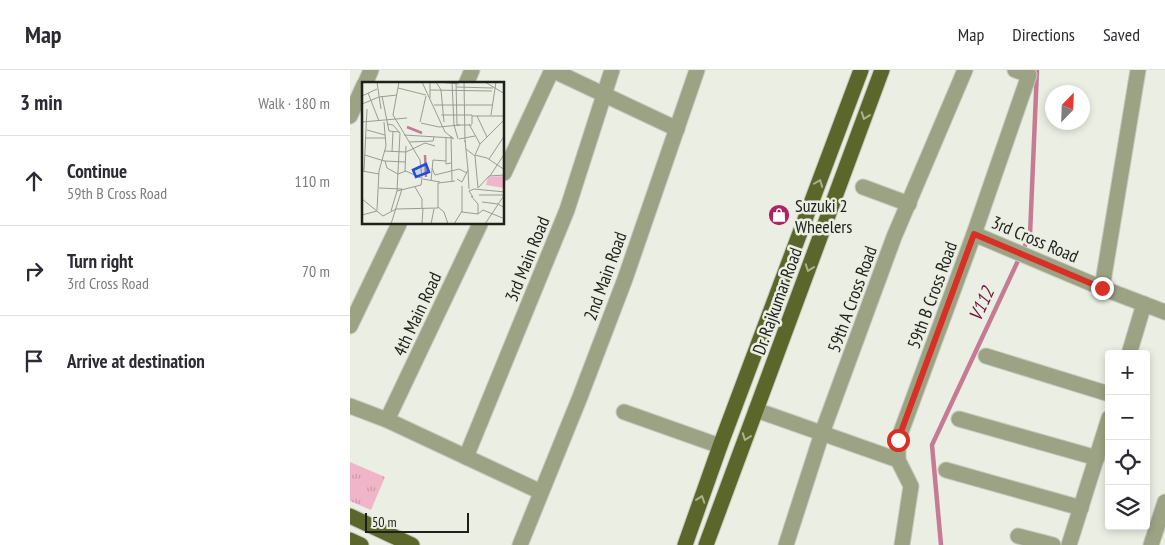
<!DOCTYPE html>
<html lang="en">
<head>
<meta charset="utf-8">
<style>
  :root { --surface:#fff; --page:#f7f7f7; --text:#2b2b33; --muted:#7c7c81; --line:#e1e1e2 }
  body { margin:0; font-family:"PT Sans Narrow",sans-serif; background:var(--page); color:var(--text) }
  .controls { position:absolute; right:15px; bottom:15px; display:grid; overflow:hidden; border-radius:5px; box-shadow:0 2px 8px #0003 }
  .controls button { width:45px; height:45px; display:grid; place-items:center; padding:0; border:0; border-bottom:1px solid var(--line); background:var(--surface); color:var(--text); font:25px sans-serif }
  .compass { position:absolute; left:695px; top:15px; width:45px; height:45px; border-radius:50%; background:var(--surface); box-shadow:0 2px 8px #0003; rotate:23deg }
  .scale { position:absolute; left:15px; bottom:12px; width:104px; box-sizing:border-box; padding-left:5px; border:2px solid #1f201b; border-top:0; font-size:14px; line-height:18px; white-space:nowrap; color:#1f201b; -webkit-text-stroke:4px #ebeee2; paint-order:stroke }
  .stop { position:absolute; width:15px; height:15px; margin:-11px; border:4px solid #d93025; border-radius:50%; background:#fff }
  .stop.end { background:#d93025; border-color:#fff; box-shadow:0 1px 5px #0008 }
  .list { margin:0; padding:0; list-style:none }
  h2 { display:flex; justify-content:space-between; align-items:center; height:65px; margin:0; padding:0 20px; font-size:21px }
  h2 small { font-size:16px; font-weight:400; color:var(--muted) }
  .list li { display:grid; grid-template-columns:32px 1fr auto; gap:15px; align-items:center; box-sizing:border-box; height:90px; padding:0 20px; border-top:1px solid var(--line) }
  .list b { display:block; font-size:19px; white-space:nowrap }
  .list p { margin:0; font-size:16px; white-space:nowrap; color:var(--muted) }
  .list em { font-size:16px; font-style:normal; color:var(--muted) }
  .icon { flex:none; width:28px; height:28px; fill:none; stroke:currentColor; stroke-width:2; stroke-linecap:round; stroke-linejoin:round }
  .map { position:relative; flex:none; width:815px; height:475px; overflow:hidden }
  header { display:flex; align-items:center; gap:30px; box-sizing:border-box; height:70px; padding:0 25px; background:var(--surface); border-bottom:1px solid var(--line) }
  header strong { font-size:24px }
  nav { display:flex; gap:28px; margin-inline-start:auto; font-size:18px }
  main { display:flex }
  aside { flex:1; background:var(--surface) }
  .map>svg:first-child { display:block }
  .grass { fill:url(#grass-tufts) }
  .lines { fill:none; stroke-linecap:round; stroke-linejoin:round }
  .stream { stroke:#c57b94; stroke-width:4.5 }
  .minor-casing { stroke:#c6c9be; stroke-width:17 }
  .major-casing { stroke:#c6c9be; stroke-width:17 }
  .minor { stroke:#9ca384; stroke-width:15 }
  .major { stroke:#5b662b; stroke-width:15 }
  .oneway { stroke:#aab190 }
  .route { stroke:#d93025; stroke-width:6 }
  .labels { text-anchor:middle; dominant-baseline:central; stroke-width:5; stroke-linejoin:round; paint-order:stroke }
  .poi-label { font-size:18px; fill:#1f201b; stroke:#ebeee2; text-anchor:start }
  .street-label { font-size:18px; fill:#1f201b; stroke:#ebeee2 }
  .water-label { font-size:19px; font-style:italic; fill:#6c123c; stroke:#ebeee2 }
  .inset-river { fill:none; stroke:#c57b94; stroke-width:2.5 }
  .inset-road { fill:none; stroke:#999c92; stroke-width:1 }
  .view { fill:#1d4ed8; fill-opacity:0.15; stroke:#1d4ed8; stroke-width:2.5 }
  .inset-edge { fill:none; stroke:#1f201b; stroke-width:2.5 }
</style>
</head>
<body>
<header>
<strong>Map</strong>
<nav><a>Map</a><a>Directions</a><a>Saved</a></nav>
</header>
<main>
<aside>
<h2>3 min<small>Walk · 180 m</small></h2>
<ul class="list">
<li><svg class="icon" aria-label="ahead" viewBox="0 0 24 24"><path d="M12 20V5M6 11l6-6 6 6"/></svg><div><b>Continue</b><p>59th B Cross Road</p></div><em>110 m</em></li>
<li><svg class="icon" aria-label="right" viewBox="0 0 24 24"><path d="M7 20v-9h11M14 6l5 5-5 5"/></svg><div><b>Turn right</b><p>3rd Cross Road</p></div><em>70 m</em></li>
<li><svg class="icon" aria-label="arrive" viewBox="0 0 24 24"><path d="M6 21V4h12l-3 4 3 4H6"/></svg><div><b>Arrive at destination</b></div></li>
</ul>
</aside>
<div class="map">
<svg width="815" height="475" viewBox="0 0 815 475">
  <defs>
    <pattern id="grass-tufts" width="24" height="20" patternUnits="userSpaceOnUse" patternTransform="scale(1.25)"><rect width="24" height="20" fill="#f0b5c8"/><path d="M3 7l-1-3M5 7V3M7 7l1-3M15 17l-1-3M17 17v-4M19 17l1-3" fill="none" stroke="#cd9bab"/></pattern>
  </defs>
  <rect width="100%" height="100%" fill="#ebeee2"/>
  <!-- grass -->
  <polygon class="grass" points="0,392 35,407 21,440 0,431"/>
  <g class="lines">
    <!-- stream -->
    <polyline class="stream" points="591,475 582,375 680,165 687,0"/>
    <!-- minor casing -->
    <g class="minor-casing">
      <g id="minor">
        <polyline points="202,0 327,59"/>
        <polyline points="15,14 21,0"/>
        <polyline points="116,14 122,0"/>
        <polyline points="0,46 14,15"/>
        <polyline points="154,103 202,0"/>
        <polyline points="513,117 559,134"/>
        <polyline points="624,164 752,218 815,242"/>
        <polyline points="752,218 788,0"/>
        <polyline points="0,256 49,154"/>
        <polyline points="779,284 794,234"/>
        <polyline points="636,286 759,324"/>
        <polyline points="0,336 37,350 191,422"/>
        <polyline points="406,340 548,390"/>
        <polyline points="274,342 370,376"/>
        <polyline points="609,349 747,388"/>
        <polyline points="37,350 130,154"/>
        <polyline points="116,387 217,140 262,0"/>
        <polyline points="596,400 731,438"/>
        <polyline points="668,466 703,475"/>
        <polyline points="170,475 230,327 275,209 347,0"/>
        <polyline points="436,475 472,363 544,167 615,0"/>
        <polyline points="552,475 561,416 548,390 548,370 624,164 679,5 665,0"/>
        <polyline points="719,475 759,348"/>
        <polyline points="801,475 815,432"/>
      </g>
    </g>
    <!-- major casing -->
    <g class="major-casing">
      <g id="major">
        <polyline points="0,446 62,475"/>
        <polyline points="0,470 11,475"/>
        <polyline points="335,475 370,376 511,0"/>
        <polyline points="356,475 532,0"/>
      </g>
    </g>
    <!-- minor -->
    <use href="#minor" class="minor"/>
    <!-- major -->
    <use href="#major" class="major"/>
  </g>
  <!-- one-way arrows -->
  <defs><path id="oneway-chevron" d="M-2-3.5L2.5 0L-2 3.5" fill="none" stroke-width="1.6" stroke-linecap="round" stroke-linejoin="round" transform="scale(1.25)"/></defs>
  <g class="oneway">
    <use href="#oneway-chevron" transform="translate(515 46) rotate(110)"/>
    <use href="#oneway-chevron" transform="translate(469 113) rotate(-69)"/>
    <use href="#oneway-chevron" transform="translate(459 198) rotate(110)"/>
    <use href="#oneway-chevron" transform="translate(396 367) rotate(110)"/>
    <use href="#oneway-chevron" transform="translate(351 429) rotate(-71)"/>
  </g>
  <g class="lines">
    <!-- route -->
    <polyline class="route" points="548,370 624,164 752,218"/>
  </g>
  <!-- icons -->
  <defs>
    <g id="shop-disc" transform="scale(1.125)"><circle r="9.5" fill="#ad2364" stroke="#ebeee2"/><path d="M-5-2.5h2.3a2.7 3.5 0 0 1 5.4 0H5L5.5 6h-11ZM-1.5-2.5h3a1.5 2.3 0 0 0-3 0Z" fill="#fff"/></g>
  </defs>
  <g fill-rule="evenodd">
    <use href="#shop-disc" x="429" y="145"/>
  </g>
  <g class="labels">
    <!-- poi labels -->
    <g class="poi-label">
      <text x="445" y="135">Suzuki 2<tspan x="445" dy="21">Wheelers</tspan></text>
    </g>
    <!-- street labels -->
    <g class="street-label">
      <text transform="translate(685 169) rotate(23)">3rd Cross Road</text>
      <text transform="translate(177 189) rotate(-68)">3rd Main Road</text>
      <text transform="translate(255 206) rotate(-70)">2nd Main Road</text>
      <text transform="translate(582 225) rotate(-70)">59th B Cross Road</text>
      <text transform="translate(502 229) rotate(-70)">59th A Cross Road</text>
      <text transform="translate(427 231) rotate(-70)">Dr. Rajkumar Road</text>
      <text transform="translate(67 244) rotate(-65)">4th Main Road</text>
    </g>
    <!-- water labels -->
    <g class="water-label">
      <text transform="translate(631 234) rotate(-65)">V112</text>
    </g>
  </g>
  <!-- overview -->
  <g transform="translate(12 12)">
    <rect width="142" height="142" fill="#ebeee2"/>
    <path d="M142 94V106L124 103 126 95Z" fill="#f0b5c8"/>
    <path class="inset-river" d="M45 45 60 51M63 73 64 95"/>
    <path class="inset-road" d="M15 0 19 27M60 0 83 50 92 57M68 0V16M74 0 79 8 82 40M76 0 97 2M90 0 92 43 96 57M94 0 95 43H110M102 0 103 60M123 0 143 12M94 5 131 6M36 6 64 13M68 8 130 9M6 11 17 39M0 14 15 7M20 14 27 49 37 50M17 15 35 13M0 22 17 15M72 23H130M79 33H110V42M129 33 134 0M110 34H143M115 34 125 55M0 40 45 36M58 40 64 14M59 41 77 45 98 43M25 42 31 43 38 51 35 109M107 42 118 62 113 73M5 48 23 53M42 53 91 56M89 54 90 99M84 55V82L89 81M4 56H24M97 57 113 54M47 60 71 59 72 55M118 62 143 37M104 67 113 74 116 106M22 69 44 70 63 61 73 64M30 70 31 49M3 73 19 78M113 73 125 76 143 88M127 77 143 53M19 78 23 79 25 86 36 92 44 89 59 96M23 79 43 80M70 86 73 93 97 87 105 91M106 88 107 107M0 89 17 92M2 89 5 27M43 89 44 64M128 94 143 71M61 97 78 100M95 97 100 100 106 88 103 58M69 99 71 78 84 79M100 104V130M53 105 60 117V126M17 106 40 107 29 142M116 106 127 94 143 93M117 113H142M109 114 116 122V132M111 115 107 109 112 107 143 110M0 117 21 134 34 127 76 126V101L93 99M120 120 136 122 143 126M76 125 82 130 86 142M15 128 17 89 24 64 22 40M29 129 35 109 59 103 60 96 58 78 31 33 37 0M100 130 116 132 121 128 143 137M0 133 15 129M60 142 61 126M69 142 72 127M92 142 100 129M123 142 143 112"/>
    <path class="view" d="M64 82 67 90 54 95 51 88Z"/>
    <rect width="142" height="142" class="inset-edge"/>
  </g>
</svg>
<div class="controls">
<button>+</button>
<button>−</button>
<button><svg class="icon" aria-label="locate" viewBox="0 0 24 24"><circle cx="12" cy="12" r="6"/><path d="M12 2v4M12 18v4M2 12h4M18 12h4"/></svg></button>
<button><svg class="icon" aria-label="layers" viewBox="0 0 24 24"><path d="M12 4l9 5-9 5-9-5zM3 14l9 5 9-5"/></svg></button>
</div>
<svg class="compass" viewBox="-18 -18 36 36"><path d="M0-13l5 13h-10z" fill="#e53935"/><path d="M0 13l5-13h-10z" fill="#7c7c81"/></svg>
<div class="scale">50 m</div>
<div class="stop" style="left:548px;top:370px"></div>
<div class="stop end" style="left:752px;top:218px"></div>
</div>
</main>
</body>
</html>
